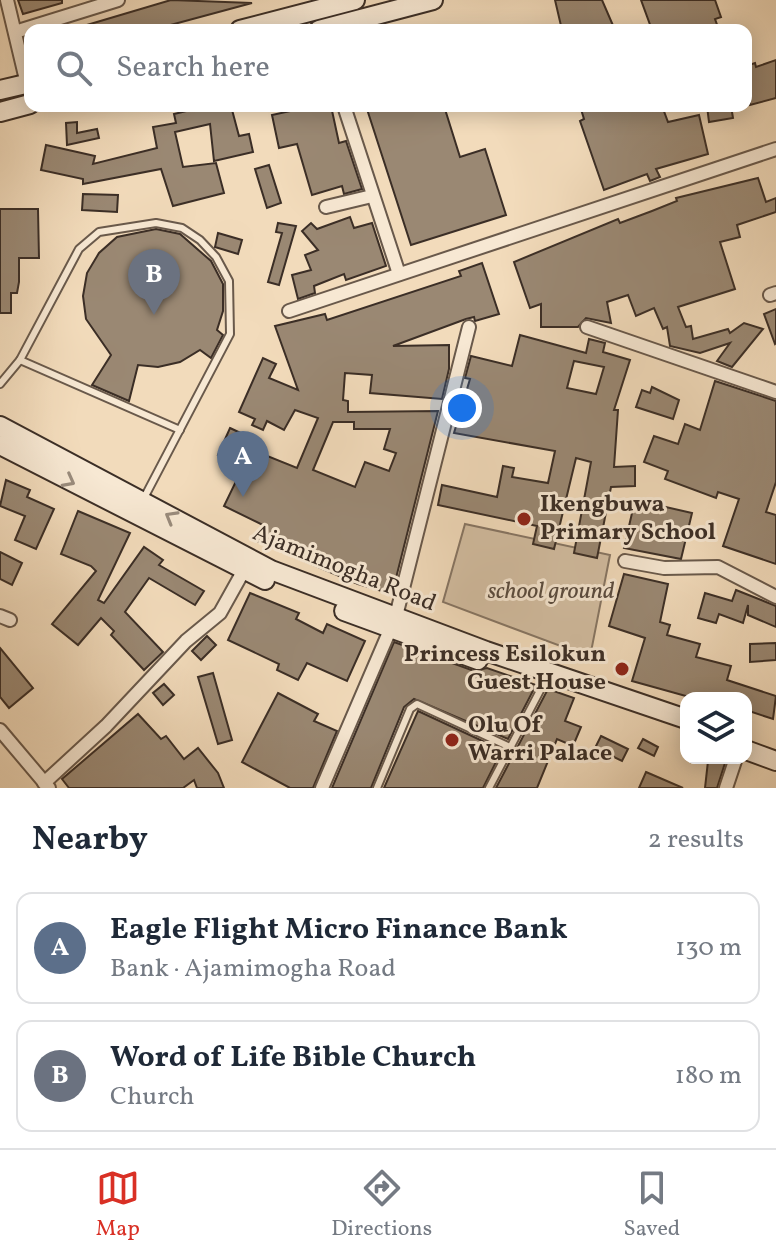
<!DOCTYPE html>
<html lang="en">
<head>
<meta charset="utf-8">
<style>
  :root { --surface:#fff; --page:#f6f6f7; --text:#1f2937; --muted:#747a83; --line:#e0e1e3; --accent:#d93025 }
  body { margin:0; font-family:Vollkorn,serif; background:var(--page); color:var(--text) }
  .controls { position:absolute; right:24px; bottom:24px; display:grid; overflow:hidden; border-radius:16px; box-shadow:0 4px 20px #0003 }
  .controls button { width:72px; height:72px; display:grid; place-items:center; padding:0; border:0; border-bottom:2px solid var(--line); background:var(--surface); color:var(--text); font:40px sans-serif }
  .you { position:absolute; left:462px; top:408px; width:28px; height:28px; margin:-20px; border:6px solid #fff; border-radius:50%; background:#1a73e8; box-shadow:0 0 0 12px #1a73e833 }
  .badge { display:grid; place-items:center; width:52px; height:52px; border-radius:50%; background:var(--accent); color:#fff; font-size:26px; font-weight:700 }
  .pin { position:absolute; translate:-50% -66px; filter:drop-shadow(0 2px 4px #0008) }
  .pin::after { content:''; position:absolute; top:42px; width:28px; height:24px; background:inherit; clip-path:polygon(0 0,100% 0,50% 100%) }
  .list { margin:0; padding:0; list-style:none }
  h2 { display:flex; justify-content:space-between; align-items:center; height:104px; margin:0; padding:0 32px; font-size:34px }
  h2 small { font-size:26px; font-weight:400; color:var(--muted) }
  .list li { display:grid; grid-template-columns:52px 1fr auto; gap:24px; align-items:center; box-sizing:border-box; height:112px; margin:0 16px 16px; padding:0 16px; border:2px solid var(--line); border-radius:16px }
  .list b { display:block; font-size:30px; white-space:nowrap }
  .list p { margin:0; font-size:26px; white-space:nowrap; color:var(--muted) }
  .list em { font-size:26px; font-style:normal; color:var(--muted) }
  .icon { flex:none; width:44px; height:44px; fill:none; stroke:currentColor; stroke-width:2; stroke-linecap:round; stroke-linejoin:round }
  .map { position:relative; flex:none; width:776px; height:788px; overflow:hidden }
  .search { position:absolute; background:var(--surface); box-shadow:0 4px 20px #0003; left:24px; right:24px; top:24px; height:88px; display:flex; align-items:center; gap:20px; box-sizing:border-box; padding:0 28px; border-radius:16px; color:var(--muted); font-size:30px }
  .sheet { height:360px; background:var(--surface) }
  nav { display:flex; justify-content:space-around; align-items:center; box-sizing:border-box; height:112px; border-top:2px solid var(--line); background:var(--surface); font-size:22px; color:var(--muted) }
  nav a { display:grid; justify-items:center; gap:4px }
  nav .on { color:var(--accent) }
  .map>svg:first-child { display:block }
  .green { fill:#d3bea2; stroke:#877664; stroke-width:2 }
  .building { fill:#9a8873; stroke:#3b2e26; stroke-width:2; fill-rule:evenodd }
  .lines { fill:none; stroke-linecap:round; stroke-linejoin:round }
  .service-casing { stroke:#69594b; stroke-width:10 }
  .minor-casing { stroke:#69594b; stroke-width:16 }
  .secondary-casing { stroke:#3b2e26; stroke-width:22 }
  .service { stroke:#f7e8d3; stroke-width:6 }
  .minor { stroke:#f7e8d3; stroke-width:12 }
  .secondary { stroke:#f7e8d3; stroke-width:18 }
  .oneway { stroke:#998b7c }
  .poi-dot { fill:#8f2418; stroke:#f7e8d3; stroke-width:3 }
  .labels { text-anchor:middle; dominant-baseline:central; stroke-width:6; stroke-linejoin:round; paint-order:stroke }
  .poi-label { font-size:24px; font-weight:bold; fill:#3b2e26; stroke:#f7e8d3; text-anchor:start }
  .street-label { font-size:24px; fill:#3b2e26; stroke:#f7e8d3 }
  .park-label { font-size:24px; font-style:italic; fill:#594b3f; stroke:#f7e8d3 }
</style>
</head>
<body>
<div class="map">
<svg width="776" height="788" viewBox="0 0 776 788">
  <rect width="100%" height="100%" fill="#f2dbbb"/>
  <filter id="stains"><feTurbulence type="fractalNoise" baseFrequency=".0025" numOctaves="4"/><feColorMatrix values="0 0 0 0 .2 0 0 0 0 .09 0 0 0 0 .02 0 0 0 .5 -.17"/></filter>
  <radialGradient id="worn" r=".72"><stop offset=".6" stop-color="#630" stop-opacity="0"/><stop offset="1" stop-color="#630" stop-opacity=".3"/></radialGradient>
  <!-- green -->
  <polygon class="green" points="465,524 610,555 590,657 443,602"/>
  <!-- building -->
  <g class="building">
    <polygon points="18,0 62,0 62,3 23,14"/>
    <polygon points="171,0 252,3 152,30 70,30"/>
    <polygon points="555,0 602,0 615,30 562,30"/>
    <polygon points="641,0 715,0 721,17 715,19 719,30 652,30"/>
    <polygon points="776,60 776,98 750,105 746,66 755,63 756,67"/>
    <polygon points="207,106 231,106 239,136 249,134 253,152 214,161 210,124 175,132 183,167 216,163 224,193 173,206 161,169 83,184 83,179 41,170 46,145 95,156 93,164 157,148 153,127 176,123 174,114"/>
    <polygon points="313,106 331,106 339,143 346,141 362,189 344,194 342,186 312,195 297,144 279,148 272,115"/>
    <polygon points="366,106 444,106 460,157 485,149 506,215 411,245"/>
    <polygon points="580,106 662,106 668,122 699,115 708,154 656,169 660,177 650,181 647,174 604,190 580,121 584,119"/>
    <polygon points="707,106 731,106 733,118 709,122"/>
    <polygon points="77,122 77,133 97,129 99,138 67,145 66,123"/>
    <polygon points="269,165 281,203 267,208 255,169"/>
    <polygon points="758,178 766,202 776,198 776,212 737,225 740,237 720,242 735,289 678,307 686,327 691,326 693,339 728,329 730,333 744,323 763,329 732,367 717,361 730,343 700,353 670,346 667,327 663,329 654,308 636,316 628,295 607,302 611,323 586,318 578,327 541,327 541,304 530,308 514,262 618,219 620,223 652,211 677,201 676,198"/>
    <polygon points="83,194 118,195 117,212 82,210"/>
    <polygon points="0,209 38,209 39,258 19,258 19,282 17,293 11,293 11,313 0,313"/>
    <polygon points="350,217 354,228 372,223 386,266 346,280 344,274 314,286 315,293 298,299 292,275 311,270 305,255 318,250 302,231 311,223 317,229"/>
    <polygon points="278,223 296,226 279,285 268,282 282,233 276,232"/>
    <polygon points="156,229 180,234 211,261 223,284 223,311 217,330 223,335 211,358 200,350 180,362 158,367 138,365 129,401 92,385 111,355 86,319 83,296 87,273 99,253 117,237"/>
    <polygon points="218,233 242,240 238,254 215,247"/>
    <path d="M482 263 499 314 475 321 474 317 466 319 393 346 449 345V369L442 399 370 393 372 375 345 373 343 400 348 401V412L438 411 392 594 358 584 257 541 263 525 224 506 240 473 250 478 260 453 297 468 318 418 295 410 284 430 267 421 263 430 252 425 255 419 239 412 263 358 276 364 269 378 298 390 275 326 325 314 327 320 461 276 459 271ZM333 422H354V429H390L384 449 396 453 389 471 365 462 355 487 313 470Z"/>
    <polygon points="776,309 776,343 775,344 764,314"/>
    <path d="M520 335 586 353 589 339 605 343 603 352 630 360 614 410H618L614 467 635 466V486L611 487 597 558 574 553 591 462 576 458 554 549 533 544 537 526 438 505 442 485 497 497 503 466 514 468 512 477 548 483 555 451 454 433 470 379 465 378 471 356 512 366ZM574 361 604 367 596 394 567 388Z"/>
    <polygon points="715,381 776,401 776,482 766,512 776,515 776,564 723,546 739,499 718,492 716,498 665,479 668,471 644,462 654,436 678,444 685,424 700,430"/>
    <polygon points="652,387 679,400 673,419 636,407 642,390 650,393"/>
    <polygon points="230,428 245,435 234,462 218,455"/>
    <polygon points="6,480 30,490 27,497 54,509 36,549 15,540 25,516 0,506"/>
    <polygon points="635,500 692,513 681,559 624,548"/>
    <polygon points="78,511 130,533 98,600 104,603 144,547 163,560 159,565 204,591 195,605 149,578 125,612 163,652 144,670 111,635 114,631 101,618 78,645 52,624 96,571 91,566 61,554"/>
    <polygon points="0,552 22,563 12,585 0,579"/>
    <polygon points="624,574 668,584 660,622 670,625 667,635 700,644 696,657 731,666 727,680 776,696 773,719 746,710 746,698 693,698 632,681 645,638 609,626"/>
    <polygon points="736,590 776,606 776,627 748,615 748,605 743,623 719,614 716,623 698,618 705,593 732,601"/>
    <polygon points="250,593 299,613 296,619 323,633 327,624 365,641 347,681 307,663 298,680 277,670 279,664 228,640"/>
    <polygon points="207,636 216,645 201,660 192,651"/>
    <polygon points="394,642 474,671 487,668 536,685 508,739 414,699 404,707 371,788 332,788"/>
    <polygon points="776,643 776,660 750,662 750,644"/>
    <polygon points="0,648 33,688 9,708 0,697"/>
    <polygon points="213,673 232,740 218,744 198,677"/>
    <polygon points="164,684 174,695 163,705 153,693"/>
    <polygon points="548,689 574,698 565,721 581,727 573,746 557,739 537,788 496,788"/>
    <polygon points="278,693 318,714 314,721 337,731 313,788 290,788 242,762"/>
    <polygon points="418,711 502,750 483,788 384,788"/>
    <polygon points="138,714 161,739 166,736 184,759 198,748 218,773 224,788 197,788 194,780 183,788 69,788 62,779"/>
    <polygon points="601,736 628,749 622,761 595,748"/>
    <polygon points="643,739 658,747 654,756 638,748"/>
    <polygon points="708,761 725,763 717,788 705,788"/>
    <polygon points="646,772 683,788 639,788"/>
  </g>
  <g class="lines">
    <!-- service casing -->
    <g class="service-casing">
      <g id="service">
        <polyline points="20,360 180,430"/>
        <polyline points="0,384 20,360 79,249 99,232 156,223 182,228 200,240 216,257 229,281 230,334 144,498"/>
        <polyline points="377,788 410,709 417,704 510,747"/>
        <polyline points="489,788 544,683"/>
      </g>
    </g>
    <!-- minor casing -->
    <g class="minor-casing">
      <g id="minor">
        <polyline points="7,0 27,84"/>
        <polyline points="15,32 118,0"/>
        <polyline points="344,106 399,274"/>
        <polyline points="326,207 372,196"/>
        <polyline points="770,295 776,293"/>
        <polyline points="289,311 776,149"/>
        <polyline points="587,327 776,392"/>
        <polyline points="625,561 664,568 718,567 776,597"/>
        <polyline points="0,616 10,620"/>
        <polyline points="0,730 49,788"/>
        <polyline points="44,783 106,726 186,641 220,613 244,570"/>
        <polyline points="322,788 396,616 469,327"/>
        <polyline points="726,788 736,758"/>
      </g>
    </g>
    <!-- secondary casing -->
    <g class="secondary-casing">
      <g id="secondary">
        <polyline points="240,30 355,0"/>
        <polyline points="319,30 433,0"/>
        <polyline points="0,90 30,83"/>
        <polyline points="0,112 30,104"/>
        <polyline points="0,426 271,570 486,651 686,719"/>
        <polyline points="0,445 265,580"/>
        <polyline points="344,611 478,660"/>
        <polyline points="746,750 776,761"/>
      </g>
    </g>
    <!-- service -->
    <use href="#service" class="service"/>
    <!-- minor -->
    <use href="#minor" class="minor"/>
    <!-- secondary -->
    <use href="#secondary" class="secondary"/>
  </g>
  <!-- one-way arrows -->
  <defs><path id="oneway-chevron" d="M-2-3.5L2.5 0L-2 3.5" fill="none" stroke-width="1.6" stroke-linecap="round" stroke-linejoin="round" transform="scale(2)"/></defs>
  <g class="oneway">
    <use href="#oneway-chevron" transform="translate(69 481) rotate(28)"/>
    <use href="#oneway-chevron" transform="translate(171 517) rotate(-150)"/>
  </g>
  <!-- markers -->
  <g class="poi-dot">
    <circle cx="524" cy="519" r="8"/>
    <circle cx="622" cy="669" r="8"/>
    <circle cx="452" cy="740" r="8"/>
  </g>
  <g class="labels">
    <!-- poi labels -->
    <g class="poi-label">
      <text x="540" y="505">Ikengbuwa<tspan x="540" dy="28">Primary School</tspan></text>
      <text x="606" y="655" text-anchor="end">Princess Esilokun<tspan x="606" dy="28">Guest House</tspan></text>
      <text x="468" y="726">Olu Of<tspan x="468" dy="28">Warri Palace</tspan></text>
    </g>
    <!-- street labels -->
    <g class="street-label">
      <text transform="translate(344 569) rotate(22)">Ajamimogha Road</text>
    </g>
    <!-- park labels -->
    <g class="park-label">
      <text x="551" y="592">school ground</text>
    </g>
  </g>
  <rect width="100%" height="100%" filter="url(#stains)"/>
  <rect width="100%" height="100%" fill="url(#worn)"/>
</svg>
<div class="controls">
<button><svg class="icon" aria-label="layers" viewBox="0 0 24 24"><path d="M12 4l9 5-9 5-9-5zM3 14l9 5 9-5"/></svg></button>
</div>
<div class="you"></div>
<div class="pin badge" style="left:243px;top:497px;background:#5c6f8a">A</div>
<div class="pin badge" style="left:154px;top:315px;background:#6b7280">B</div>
<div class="search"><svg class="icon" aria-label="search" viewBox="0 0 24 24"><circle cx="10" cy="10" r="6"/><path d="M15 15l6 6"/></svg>Search here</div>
</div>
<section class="sheet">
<h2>Nearby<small>2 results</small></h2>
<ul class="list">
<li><span class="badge" style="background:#5c6f8a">A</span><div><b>Eagle Flight Micro Finance Bank</b><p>Bank · Ajamimogha Road</p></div><em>130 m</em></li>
<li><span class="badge" style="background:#6b7280">B</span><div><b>Word of Life Bible Church</b><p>Church</p></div><em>180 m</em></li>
</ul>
</section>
<nav>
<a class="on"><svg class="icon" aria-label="map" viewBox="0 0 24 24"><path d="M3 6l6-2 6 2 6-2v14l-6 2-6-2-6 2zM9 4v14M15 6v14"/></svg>Map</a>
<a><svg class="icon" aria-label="directions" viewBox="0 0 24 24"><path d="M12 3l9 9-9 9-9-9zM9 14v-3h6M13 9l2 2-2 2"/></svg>Directions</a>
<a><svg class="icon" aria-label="saved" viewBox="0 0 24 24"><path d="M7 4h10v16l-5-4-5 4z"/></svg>Saved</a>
</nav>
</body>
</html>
